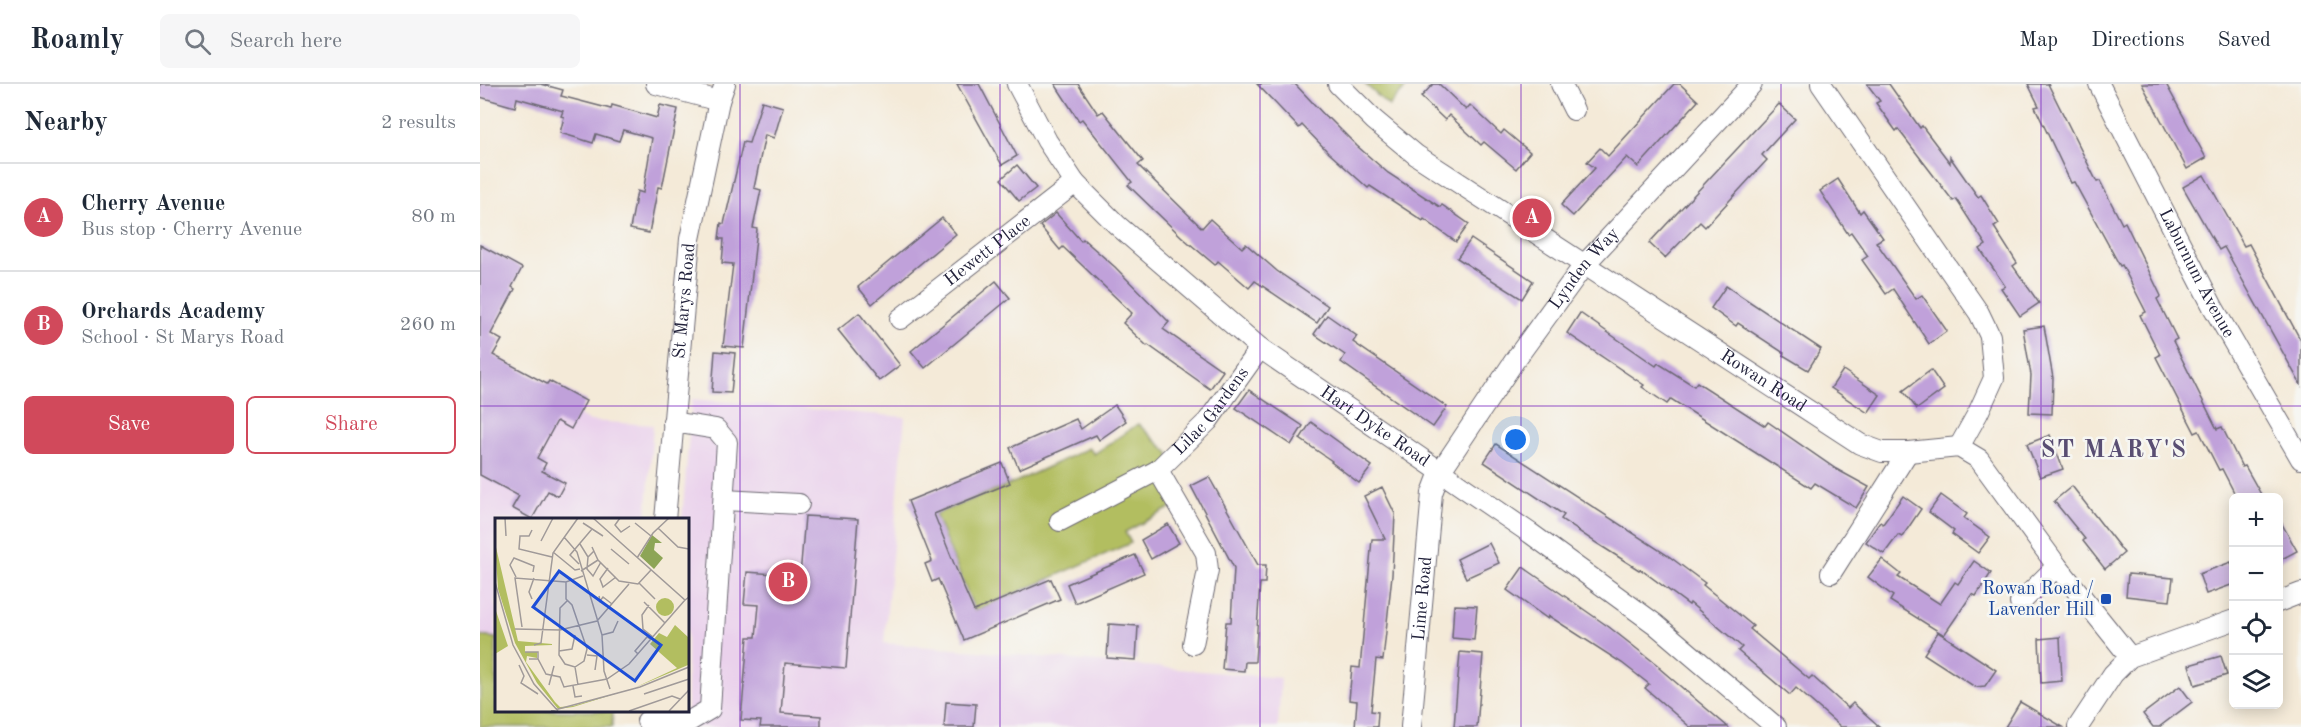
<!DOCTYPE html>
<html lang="en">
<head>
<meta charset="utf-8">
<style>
  :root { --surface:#fff; --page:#f6f6f7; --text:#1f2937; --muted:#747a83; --line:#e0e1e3; --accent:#d1495b }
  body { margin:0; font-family:"Old Standard TT",serif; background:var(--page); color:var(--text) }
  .controls { position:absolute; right:18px; bottom:18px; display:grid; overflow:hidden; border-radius:9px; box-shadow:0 3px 15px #0003 }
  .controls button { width:54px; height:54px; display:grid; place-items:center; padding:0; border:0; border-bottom:2px solid var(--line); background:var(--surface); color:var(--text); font:30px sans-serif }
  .you { position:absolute; left:1036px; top:356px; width:21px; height:21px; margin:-15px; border:4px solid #fff; border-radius:50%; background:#1a73e8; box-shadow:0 0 0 9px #1a73e833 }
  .badge { display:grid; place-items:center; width:39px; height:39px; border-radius:50%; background:var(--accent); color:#fff; font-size:20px; font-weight:700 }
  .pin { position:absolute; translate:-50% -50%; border:3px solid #fff; box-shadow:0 2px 6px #0006 }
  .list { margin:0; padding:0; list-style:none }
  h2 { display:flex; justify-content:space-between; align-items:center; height:78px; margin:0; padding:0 24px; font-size:26px }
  h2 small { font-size:20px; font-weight:400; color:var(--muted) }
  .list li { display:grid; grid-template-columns:39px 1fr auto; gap:18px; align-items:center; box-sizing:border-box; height:108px; padding:0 24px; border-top:2px solid var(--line) }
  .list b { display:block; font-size:22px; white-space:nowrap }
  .list p { margin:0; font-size:20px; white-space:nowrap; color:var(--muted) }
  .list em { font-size:20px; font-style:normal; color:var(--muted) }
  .actions { display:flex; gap:12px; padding:18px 24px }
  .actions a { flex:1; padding:14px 0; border:2px solid var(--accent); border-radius:9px; text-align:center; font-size:21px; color:var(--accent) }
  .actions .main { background:var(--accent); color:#fff }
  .icon { flex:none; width:33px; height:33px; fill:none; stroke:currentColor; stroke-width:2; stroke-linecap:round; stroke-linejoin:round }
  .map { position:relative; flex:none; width:1821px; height:643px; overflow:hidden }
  header { display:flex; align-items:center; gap:36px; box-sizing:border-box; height:84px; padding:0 30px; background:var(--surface); border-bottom:2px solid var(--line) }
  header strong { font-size:28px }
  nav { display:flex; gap:33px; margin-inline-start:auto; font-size:21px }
  .search { width:420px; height:54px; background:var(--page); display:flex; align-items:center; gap:15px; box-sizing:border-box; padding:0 21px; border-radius:9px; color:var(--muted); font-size:22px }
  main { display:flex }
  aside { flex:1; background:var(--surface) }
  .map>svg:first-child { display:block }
  .built { fill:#ead1ec }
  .green { fill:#b2be60; stroke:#6a704e; stroke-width:1.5 }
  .building { fill:#c0a1da }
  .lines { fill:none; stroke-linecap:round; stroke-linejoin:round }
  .minor-casing { stroke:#6c6872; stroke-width:22 }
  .minor { stroke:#fff; stroke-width:20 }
  .grid { fill:none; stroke:#7b2cbf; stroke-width:1.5; stroke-opacity:0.55 }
  .transit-dot { fill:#1a4fb4; stroke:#f6f6f2; stroke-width:2 }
  .labels { text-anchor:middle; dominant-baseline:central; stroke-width:5; stroke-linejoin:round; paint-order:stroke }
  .street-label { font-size:18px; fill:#22223b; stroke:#f6f6f2 }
  .transit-label { font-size:18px; fill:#164399; stroke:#f6f6f2; text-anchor:end }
  .district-label { font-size:24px; font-weight:bold; letter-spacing:1.5px; fill:#594e73; stroke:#f6f6f2 }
  .inset-road { fill:none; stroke:#a09a99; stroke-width:1.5 }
  .view { fill:#1d4ed8; fill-opacity:0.15; stroke:#1d4ed8; stroke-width:3 }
  .inset-edge { fill:none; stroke:#22223b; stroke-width:3 }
</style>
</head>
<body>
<header>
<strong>Roamly</strong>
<div class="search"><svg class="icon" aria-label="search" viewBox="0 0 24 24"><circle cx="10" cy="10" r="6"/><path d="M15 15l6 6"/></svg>Search here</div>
<nav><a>Map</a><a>Directions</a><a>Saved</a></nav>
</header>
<main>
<aside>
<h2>Nearby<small>2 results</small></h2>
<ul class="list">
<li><span class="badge">A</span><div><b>Cherry Avenue</b><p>Bus stop · Cherry Avenue</p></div><em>80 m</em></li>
<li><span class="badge">B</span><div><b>Orchards Academy</b><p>School · St Marys Road</p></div><em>260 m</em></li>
</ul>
<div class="actions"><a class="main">Save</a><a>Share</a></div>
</aside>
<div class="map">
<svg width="1821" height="643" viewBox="0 0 1821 643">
  <rect width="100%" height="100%" fill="#f6f6f2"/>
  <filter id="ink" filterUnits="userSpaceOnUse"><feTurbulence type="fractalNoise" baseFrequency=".0167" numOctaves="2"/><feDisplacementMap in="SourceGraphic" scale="12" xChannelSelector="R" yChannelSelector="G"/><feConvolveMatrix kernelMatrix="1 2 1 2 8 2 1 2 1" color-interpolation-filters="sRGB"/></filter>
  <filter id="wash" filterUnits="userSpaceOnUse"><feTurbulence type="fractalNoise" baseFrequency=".008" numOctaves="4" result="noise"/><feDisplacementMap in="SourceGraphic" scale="24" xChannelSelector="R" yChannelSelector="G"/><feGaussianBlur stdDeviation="1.35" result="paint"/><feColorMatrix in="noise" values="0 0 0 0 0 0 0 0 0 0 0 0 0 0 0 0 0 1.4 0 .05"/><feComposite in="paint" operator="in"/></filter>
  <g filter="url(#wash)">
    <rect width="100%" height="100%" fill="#f4ead8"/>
    <!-- built -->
    <g class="built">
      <polygon points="37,283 67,299 69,296 106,317 99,331 110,337 173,341 166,436 16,436 16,558 0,557 0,286 27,301"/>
      <polygon points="212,315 425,333 404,559 801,594 798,643 185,643 186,627 207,626 207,436 202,436"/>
    </g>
    <!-- green -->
    <g class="green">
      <polygon points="885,0 929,0 909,22"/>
      <polygon points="658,340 689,369 692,423 645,448 651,459 495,527 455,430 531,400 609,364 614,370"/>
      <polygon points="0,552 16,554 16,626 133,627 132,643 0,643"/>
    </g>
    <g id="blocks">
      <!-- building -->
      <g class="building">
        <polygon points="0,0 61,0 83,6 81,12 131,25 132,21 177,34 180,21 198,25 182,104 178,103 169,149 150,145 157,107 163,109 172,54 143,46 139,57 116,50 113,59 97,54 80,49 84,33 81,32 83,27 37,14 35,23 0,13"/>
        <polygon points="477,0 499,0 537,72 522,81"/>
        <polygon points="575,0 598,0 618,30 623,27 663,77 658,81 722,144 730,135 762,164 766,160 797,187 848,222 837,239 775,197 769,204 738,177 735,181 703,154 648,101 652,98 602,35 599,37"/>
        <polygon points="777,0 815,0 848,35 849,34 877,62 908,89 960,123 962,121 989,140 976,158 944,135 943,137 890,102 888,104 849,69 822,41 819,44"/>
        <polygon points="953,0 959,0 986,26 990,21 1021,50 1024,46 1050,68 1036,85 1004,58 1001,61 969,31 965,36 941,13"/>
        <polygon points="1194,0 1200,0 1218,17 1158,83 1147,73 1093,132 1081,121 1115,84 1107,78 1120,64 1128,72"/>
        <polygon points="1387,0 1409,0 1440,44 1442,42 1470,79 1470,73 1498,113 1501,111 1519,140 1514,143 1537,179 1533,182 1559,219 1540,232 1521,204 1525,202 1500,165 1506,161 1476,115 1473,117 1418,45 1416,47 1396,19 1400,17"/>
        <polygon points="1548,0 1568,0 1617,98 1620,97 1642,140 1645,138 1681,212 1677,215 1697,255 1693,257 1737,345 1742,343 1762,383 1765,382 1783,414 1757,414 1742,385 1739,386 1719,347 1715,349 1676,273 1680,271 1660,231 1666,228 1642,181 1640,182 1594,98 1591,99 1555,23 1559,22"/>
        <polygon points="1662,0 1686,0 1726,74 1707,85"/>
        <polygon points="282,17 303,23 294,54 285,51 274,104 281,106 273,144 277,145 264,264 243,262 253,180 242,179 244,155 239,155 241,139 244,140 263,58 269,59"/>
        <polygon points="1299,20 1315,35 1282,71 1287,76 1225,143 1220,138 1185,174 1169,159"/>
        <polygon points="537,81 556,104 539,117 521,95"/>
        <polygon points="1724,91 1764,162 1769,160 1821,257 1821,301 1744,163 1739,166 1703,103"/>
        <polygon points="1358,95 1380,129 1383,126 1403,154 1396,158 1436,215 1442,211 1467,247 1449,260 1413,205 1406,210 1382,176 1388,172 1371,148 1368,150 1340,107"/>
        <polygon points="576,129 601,157 603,155 635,183 689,238 683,245 743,287 730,305 668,261 667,262 643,239 652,229 583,163 580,166 560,142"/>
        <polygon points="462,134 476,150 392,220 378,203"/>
        <polygon points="991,155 1053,197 1042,215 977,174"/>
        <polygon points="0,161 42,184 32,203 35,205 11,250 22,256 13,271 67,300 69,297 106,317 91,345 77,337 57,374 66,379 62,387 85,399 78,412 68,407 52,435 32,424 39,412 0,391"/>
        <polygon points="516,197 530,214 445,284 431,267"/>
        <polygon points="1246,202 1341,265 1328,286 1303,271 1304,269 1258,239 1256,242 1231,224"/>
        <polygon points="379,229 420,281 399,297 358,246"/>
        <polygon points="1100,229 1176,282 1178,279 1214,302 1217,298 1285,342 1288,338 1356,385 1389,403 1376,424 1335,399 1331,404 1191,315 1187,320 1162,303 1164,301 1087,249"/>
        <polygon points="847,231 877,252 873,258 967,323 953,343 861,278 865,271 834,250"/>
        <polygon points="1564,242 1573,294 1572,330 1549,329 1551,291 1543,245"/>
        <polygon points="235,267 255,269 251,309 232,308"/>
        <polygon points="1363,286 1400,311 1388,329 1351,304"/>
        <polygon points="1451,286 1464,305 1437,325 1423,307"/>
        <polygon points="769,306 823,342 811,361 756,324"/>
        <polygon points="635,321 646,337 619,356 616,351 539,385 530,364 596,335 601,345"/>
        <polygon points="831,338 892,382 879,399 851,378 852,377 820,355"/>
        <polygon points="1570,351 1583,385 1560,393 1547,360"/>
        <polygon points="1016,360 1190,473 1225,499 1223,501 1273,542 1270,545 1329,595 1332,592 1368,624 1373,619 1400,643 1361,643 1316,604 1310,611 1258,567 1262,563 1210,519 1209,521 1160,485 1159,486 1118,460 1081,435 1084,431 1004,378"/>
        <polygon points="522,379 530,399 454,430 483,502 494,527 571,495 580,515 484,556 458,495 452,498 445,480 452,477 428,417"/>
        <polygon points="729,393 778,481 786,481 785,499 780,499 775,578 765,578 764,587 742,585 746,538 751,538 754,484 711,402"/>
        <polygon points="1592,402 1644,469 1625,485 1603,457 1605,455 1574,417"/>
        <polygon points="902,403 915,430 912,491 903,576 896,575 891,627 898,628 897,643 875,643 877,617 869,616 872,583 880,584 892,455 905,455 884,412"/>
        <polygon points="1461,411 1487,430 1484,434 1510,453 1498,469 1472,450 1474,447 1449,428"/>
        <polygon points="1423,412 1441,425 1422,453 1418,451 1404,470 1386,458 1400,438 1403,440"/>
        <polygon points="325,432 378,435 366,584 305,579 301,629 341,632 341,643 280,643 281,637 261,636 268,553 276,553 279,521 264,520 267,488 320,492"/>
        <polygon points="1798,433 1817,467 1798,477"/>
        <polygon points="688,440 699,459 671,475 661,456"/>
        <polygon points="1009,459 1019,479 986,494 977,475"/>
        <polygon points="655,471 664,489 595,519 587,500"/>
        <polygon points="1402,475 1421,490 1418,493 1460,520 1475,498 1478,500 1494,477 1511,489 1496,512 1492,510 1464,551 1410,517 1413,512 1388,493"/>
        <polygon points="1751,478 1754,486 1754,500 1726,510 1719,490"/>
        <polygon points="1043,483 1129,543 1180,583 1179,584 1248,643 1210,643 1165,604 1169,600 1142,579 1069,532 1068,535 1027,506"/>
        <polygon points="1648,490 1693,494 1690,517 1646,512"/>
        <polygon points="974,521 997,522 994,556 972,554"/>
        <polygon points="629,540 658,542 656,576 627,574"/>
        <polygon points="1458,548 1516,586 1505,602 1495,603 1444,570"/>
        <polygon points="1580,553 1582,597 1561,599 1559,555"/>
        <polygon points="980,568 1003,570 997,643 974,643"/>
        <polygon points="1741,572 1747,591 1715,601 1709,581"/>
        <polygon points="1700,602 1712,618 1679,643 1673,643 1663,630"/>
        <polygon points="466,618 496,620 494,643 464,643"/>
        <polygon points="1540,618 1583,643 1525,643"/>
      </g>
    </g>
  </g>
  <g filter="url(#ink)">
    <use href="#blocks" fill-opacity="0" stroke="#6c6872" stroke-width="1.5"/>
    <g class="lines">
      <!-- minor casing -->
      <g class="minor-casing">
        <g id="minor">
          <polyline points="176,0 239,17"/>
          <path id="s1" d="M537 0 567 57 595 99 637 141 780 264 1050 449 1175 540 1296 643"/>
          <path id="s2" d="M858 0 894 36 936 71 1380 360 1402 368H1428L1479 363 1499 375 1577 482 1650 573"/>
          <polyline points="1081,0 1094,26"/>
          <polyline points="1341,0 1499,229 1510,252 1514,294 1498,329 1479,363"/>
          <path id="s3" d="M1619 0 1733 223 1821 375"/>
          <path id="s4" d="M420 235 595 99"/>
          <polyline points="244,416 319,420"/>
          <path id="s5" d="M185 436 210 155 239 17 245 0"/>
          <polyline points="580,437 678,386"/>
          <polyline points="1351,489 1428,368"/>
          <polyline points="1798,518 1821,509"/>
          <polyline points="1540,519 1577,482"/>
          <path id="s6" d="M713 560 728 486 726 469 678 386 728 337 780 264"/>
          <polyline points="167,637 208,638 230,625 247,358 236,345 193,338"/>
          <path id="s7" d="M931 643 952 409 960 388 1035 276 1104 181 1272 0"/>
          <polyline points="1598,643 1633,590 1650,573 1754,536"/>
        </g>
      </g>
      <!-- minor -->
      <use href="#minor" class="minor"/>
    </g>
  </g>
  <!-- grid -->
  <path class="grid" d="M260 0V643M520 0V643M780 0V643M1041 0V643M1301 0V643M1561 0V643M0 322H1821"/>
  <!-- markers -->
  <rect class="transit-dot" x="1620" y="509" width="12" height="12" rx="3"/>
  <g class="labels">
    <!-- street labels -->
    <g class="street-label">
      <text stroke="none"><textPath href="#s4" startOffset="111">Hewett Place</textPath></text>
      <text stroke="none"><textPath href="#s7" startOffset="507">Lynden Way</textPath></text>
      <text stroke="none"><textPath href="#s3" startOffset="213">Laburnum Avenue</textPath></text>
      <text stroke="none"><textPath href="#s5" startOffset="220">St Marys Road</textPath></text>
      <text stroke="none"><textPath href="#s2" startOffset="520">Rowan Road</textPath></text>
      <text stroke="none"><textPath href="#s6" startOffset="268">Lilac Gardens</textPath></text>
      <text stroke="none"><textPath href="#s1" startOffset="502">Hart Dyke Road</textPath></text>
      <text stroke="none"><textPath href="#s7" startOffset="129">Lime Road</textPath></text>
    </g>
    <!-- transit labels -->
    <g class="transit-label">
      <text x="1614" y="505">Rowan Road /<tspan x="1614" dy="21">Lavender Hill</tspan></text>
    </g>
    <!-- district labels -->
    <g class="district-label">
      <text x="1634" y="367">ST MARY'S</text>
    </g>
  </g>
  <!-- overview -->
  <g transform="translate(15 434)">
    <rect width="194" height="194" fill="#f4ead8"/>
    <path d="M0 25 23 123 57 126V141V127L30 128V134H42V140L32 138 31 144 60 184 65 189 78 188 136 171 78 189 63 191 42 165 20 125 3 71ZM161 89a9 9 0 1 1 18 0a9 9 0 1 1-18 0ZM0 90 13 128 0 136ZM180 107 193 119V147L139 170 182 150 155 126 164 115 172 119Z" fill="#b2be60"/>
    <path d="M157 17 167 25H160L159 32 168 40 159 51 145 38Z" fill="#8da556"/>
    <path class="inset-road" d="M10 0 11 18M98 0 190 82 194 79M125 0 120 7 126 14 135 8M88 5 108 18M140 5 156 18M163 10 183 29 194 31M37 12 34 18H25L24 31 57 39M69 19 82 34 107 117 109 153 115 171M46 23 58 0M85 26 93 39 99 33M97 29 103 42 124 63 143 66 156 52M116 31 134 46M58 34 80 52 85 51M93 39 92 51 98 58 106 44M142 40 158 15 174 0M84 46 75 37 97 11M113 50 105 61 108 69 121 59M86 53 103 42M21 59 15 47 19 40 39 48 38 54M0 64 18 127 39 166 63 193M71 64V81L77 87 92 131 89 143 80 149 70 146 64 137 65 90 72 83M144 65 160 81M104 78 105 83 108 79 117 86M37 81 34 74 39 60M149 84 170 105M154 87 147 97 148 111 158 119M27 109 20 60 71 64 88 58M20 111 65 112 102 103 134 66M107 117 118 114 123 103M39 127 46 125 58 35 83 0M64 133 77 131 80 117M30 134H43V141M143 136 140 133 152 119 156 121M92 137 102 138 100 152M34 141H43L51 156 65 159 69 169 112 161 134 146 190 82M24 147 29 158 26 165 43 176M80 149 83 167M54 167 59 148M78 168 80 179 87 178M149 176 194 161M56 193 145 169 194 149M134 193 177 178 185 181M174 193 194 172"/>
    <path class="view" d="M64 53 166 127 140 163 38 89Z"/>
    <rect width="194" height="194" class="inset-edge"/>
  </g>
</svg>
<div class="controls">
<button>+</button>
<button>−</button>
<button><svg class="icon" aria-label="locate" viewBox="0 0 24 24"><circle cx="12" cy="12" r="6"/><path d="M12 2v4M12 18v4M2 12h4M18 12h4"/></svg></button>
<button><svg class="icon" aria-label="layers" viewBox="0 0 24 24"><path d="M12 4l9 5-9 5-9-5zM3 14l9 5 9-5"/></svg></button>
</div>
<div class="you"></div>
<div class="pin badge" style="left:1052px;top:134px">A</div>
<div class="pin badge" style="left:308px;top:498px">B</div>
</div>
</main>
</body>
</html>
